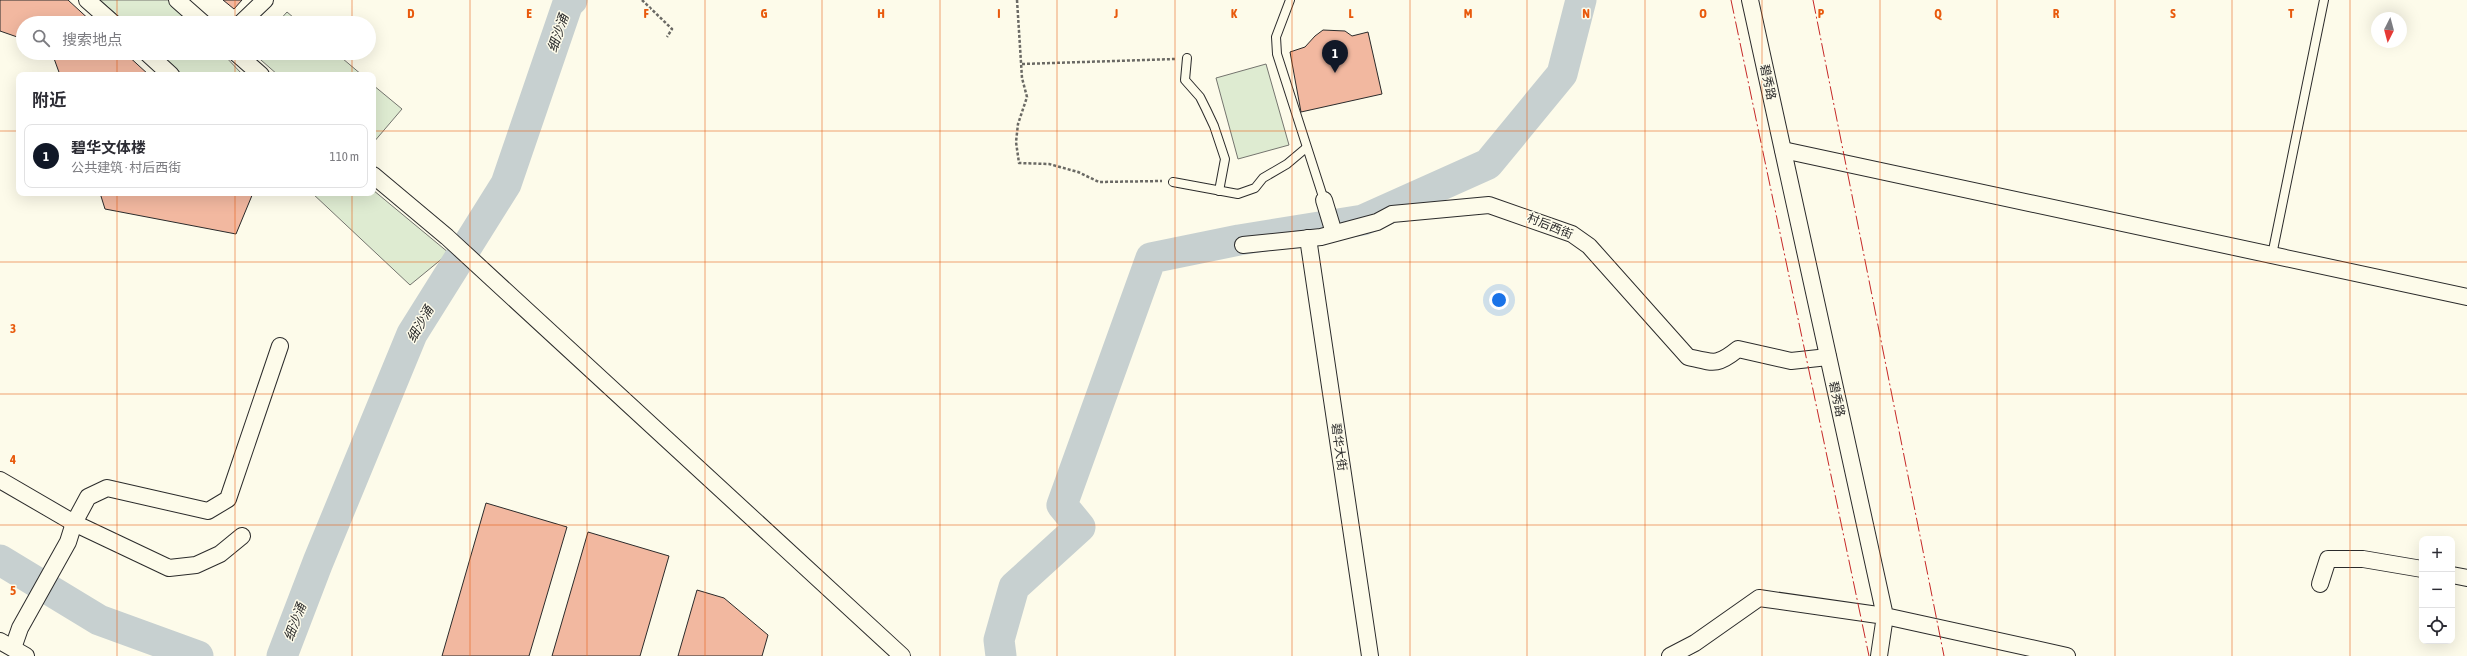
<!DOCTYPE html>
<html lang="zh">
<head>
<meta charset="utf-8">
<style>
  :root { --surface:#fff; --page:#f2f2f3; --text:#2b2b33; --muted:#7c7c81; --line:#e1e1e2; --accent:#111827 }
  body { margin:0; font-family:"Asap Condensed","Noto Sans SC",sans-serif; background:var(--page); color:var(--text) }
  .controls { position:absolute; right:12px; bottom:12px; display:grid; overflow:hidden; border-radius:8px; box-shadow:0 4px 16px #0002 }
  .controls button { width:36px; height:36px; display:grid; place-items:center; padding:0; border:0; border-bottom:1px solid var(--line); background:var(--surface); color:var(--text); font:20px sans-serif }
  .compass { position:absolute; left:2371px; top:12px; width:36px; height:36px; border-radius:50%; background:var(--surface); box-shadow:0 4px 16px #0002; rotate:186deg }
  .you { position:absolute; left:1499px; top:300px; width:14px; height:14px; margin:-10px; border:3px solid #fff; border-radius:50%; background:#1a73e8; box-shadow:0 0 0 6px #1a73e833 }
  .badge { display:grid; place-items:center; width:26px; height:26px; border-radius:50%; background:var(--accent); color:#fff; font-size:13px; font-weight:700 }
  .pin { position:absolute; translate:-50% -33px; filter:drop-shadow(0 1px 2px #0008) }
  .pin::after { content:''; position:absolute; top:21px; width:14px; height:12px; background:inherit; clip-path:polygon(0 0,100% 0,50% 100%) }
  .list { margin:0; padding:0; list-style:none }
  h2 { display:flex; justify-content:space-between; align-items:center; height:52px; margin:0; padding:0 16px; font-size:17px }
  h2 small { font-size:13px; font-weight:400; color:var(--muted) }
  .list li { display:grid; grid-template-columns:26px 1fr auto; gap:12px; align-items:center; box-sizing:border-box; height:64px; margin:0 8px 8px; padding:0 8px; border:1px solid var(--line); border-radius:8px }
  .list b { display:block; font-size:15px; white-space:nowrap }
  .list p { margin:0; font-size:13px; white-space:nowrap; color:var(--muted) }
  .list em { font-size:13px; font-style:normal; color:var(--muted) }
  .icon { flex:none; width:22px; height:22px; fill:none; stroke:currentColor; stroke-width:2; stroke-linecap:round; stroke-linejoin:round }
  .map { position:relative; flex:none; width:2467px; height:656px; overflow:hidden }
  .search { position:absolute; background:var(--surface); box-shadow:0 4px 16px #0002; left:16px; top:16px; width:360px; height:44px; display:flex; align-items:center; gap:10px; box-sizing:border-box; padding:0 14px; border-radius:22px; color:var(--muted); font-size:15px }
  .panel { position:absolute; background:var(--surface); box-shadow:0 4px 16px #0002; left:16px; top:72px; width:360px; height:124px; border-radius:8px }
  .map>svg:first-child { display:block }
  .green { fill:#deebd1; stroke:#74746e }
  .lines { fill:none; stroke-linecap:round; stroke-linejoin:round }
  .river { stroke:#c7d0d0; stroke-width:31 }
  .building { fill:#f2b8a0; stroke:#2b2b2b }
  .lane-casing { stroke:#2b2b2b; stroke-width:10 }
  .street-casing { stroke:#2b2b2b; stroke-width:18 }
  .path { stroke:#6a6964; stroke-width:2.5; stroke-dasharray:3 2; stroke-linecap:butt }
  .lane { stroke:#fdfbea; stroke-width:8 }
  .street { stroke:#fdfbea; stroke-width:16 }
  .power { stroke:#c62828; stroke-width:1; stroke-dasharray:14 3 2 3; stroke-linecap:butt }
  .grid { fill:none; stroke:#e8590c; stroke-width:1; stroke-opacity:0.55 }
  .labels { text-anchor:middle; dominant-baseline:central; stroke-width:3; stroke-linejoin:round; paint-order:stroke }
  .street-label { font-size:12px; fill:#2b2b2b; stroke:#fdfbea }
  .water-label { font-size:13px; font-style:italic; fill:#2b2b2b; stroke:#fdfbea }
  .grid-label { font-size:13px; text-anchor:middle; font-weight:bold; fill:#e8590c; stroke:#fdfbea; stroke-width:3; stroke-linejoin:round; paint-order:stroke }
</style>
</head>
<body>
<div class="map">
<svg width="2467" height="656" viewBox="0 0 2467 656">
  <rect width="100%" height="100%" fill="#fdfbea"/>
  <!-- green -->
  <g class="green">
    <polygon points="100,0 170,0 194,23 126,23"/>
    <polygon points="287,12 300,23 277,23"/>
    <polygon points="158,53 222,53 243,75 183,75"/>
    <polygon points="253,53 336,53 362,75 278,75"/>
    <polygon points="1266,64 1289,145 1238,159 1216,78"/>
    <polygon points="373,85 402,109 373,143"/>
    <polygon points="373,190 449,253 410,285 312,193 373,193"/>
  </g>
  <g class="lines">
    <!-- river -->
    <g class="river">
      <polyline points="0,560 99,620 198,656"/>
      <polyline points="282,656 318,562 412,334 506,184 568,3 572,0"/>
      <polyline points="1001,656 999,640 1014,587 1080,527 1062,505 1151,258 1239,240 1363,220 1488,164 1562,74 1581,0"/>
    </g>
  </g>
  <!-- building -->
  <g class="building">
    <polygon points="0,0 68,0 93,23 23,23 23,39 0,31"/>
    <polygon points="223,0 242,0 234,9"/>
    <polygon points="1323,30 1345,31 1352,36 1368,32 1382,94 1301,112 1290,52 1305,47 1315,36"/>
    <polygon points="52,53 125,53 149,75 60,75"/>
    <polygon points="100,193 253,193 236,234 105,209"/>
    <polygon points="486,503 567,527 529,656 442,656"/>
    <polygon points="588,532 669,556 640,656 552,656"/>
    <polygon points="697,590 724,598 768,635 762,656 678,656"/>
  </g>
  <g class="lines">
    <!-- lane casing -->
    <g class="lane-casing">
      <g id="lane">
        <polyline points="1290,0 1276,37 1277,54 1324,200"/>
        <polyline points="1187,58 1185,80 1200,97 1206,109 1214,126 1225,159 1219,191"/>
        <polyline points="1173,182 1238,194 1255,188 1263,178 1287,164 1306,148"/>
        <polyline points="2272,255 2324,0"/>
      </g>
    </g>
    <!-- street casing -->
    <g class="street-casing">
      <g id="street">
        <polyline points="87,0 113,23"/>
        <polyline points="177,0 203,23"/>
        <polyline points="1750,0 1885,616 2067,656"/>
        <polyline points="241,23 265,0"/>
        <polyline points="147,53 171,75"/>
        <polyline points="236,53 261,75"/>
        <polyline points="1783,150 2467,297"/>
        <polyline points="373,175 447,237 902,656"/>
        <polyline points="1324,200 1334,233"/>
        <polyline points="1308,238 1370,656"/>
        <path d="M1243 245 1321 237 1377 222 1392 214 1489 205 1572 234 1589 246 1688 357C1714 363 1717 366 1738 349L1791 361 1828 357"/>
        <polyline points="0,480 74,523 169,568 196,565 220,554 242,536"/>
        <polyline points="2452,575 2467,578"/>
        <polyline points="2320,584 2328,559 2363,559 2422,569"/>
        <polyline points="0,641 26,656"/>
        <polyline points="13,648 20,628 68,542 74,523 88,497 107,488 208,511 228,499 280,346"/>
        <polyline points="1670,656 1695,643 1759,598 1885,616 1879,656"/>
      </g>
    </g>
    <!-- path -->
    <g class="path">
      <polyline points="642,0 672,29 667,37"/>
      <polyline points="1017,0 1022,78 1027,97 1018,124 1016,142 1019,163 1049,164 1078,172 1099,182 1162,181"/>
      <polyline points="1022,64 1175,59"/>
    </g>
    <!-- lane -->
    <use href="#lane" class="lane"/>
    <!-- street -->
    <use href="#street" class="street"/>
    <!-- power -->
    <g class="power">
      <polyline points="1731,0 1869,656"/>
      <polyline points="1813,0 1944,656"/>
    </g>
  </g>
  <!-- grid -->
  <path class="grid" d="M117 0V23M235 0V23M352 0V23M470 0V656M587 0V656M705 0V656M822 0V656M940 0V656M1057 0V656M1175 0V656M1292 0V656M1410 0V656M1527 0V656M1645 0V656M1762 0V656M1880 0V656M1997 0V656M2115 0V656M2232 0V656M2350 0V656M117 53V75M235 53V75M352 53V75M0 131H19M373 131H2467M117 193V656M235 193V656M352 193V656M0 262H2467M0 394H2467M0 525H2467"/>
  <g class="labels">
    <!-- street labels -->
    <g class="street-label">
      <text transform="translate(1768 82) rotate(78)">碧秀路</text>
      <text transform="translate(1550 226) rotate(22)">村后西街</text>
      <text transform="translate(1837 399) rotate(78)">碧秀路</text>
      <text transform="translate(1339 447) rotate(82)">碧华大街</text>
    </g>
    <!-- water labels -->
    <g class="water-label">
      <text transform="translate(558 33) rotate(-71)">细沙涌</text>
      <text transform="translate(420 324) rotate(-60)">细沙涌</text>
      <text transform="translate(295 622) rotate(-69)">细沙涌</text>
    </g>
  </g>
  <g class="grid-label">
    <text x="411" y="18">D</text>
    <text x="529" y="18">E</text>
    <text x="646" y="18">F</text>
    <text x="764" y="18">G</text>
    <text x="881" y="18">H</text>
    <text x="999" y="18">I</text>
    <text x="1116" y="18">J</text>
    <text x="1234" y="18">K</text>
    <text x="1351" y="18">L</text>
    <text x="1468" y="18">M</text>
    <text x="1586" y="18">N</text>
    <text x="1703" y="18">O</text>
    <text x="1821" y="18">P</text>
    <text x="1938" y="18">Q</text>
    <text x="2056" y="18">R</text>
    <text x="2173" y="18">S</text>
    <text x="2291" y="18">T</text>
    <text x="13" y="333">3</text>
    <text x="13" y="464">4</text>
    <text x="13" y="595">5</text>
  </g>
</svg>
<div class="controls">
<button>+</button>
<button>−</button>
<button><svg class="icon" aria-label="locate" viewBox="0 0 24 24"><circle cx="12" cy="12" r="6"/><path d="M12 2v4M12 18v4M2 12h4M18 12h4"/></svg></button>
</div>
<svg class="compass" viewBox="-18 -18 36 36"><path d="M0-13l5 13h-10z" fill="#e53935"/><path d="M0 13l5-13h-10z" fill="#7c7c81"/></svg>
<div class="you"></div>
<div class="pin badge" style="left:1335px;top:73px">1</div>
<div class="search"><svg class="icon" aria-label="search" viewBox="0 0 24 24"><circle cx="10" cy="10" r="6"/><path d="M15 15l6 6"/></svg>搜索地点</div>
<section class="panel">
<h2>附近<small></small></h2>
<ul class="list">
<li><span class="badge">1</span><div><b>碧华文体楼</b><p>公共建筑 · 村后西街</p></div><em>110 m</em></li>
</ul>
</section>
</div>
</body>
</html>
